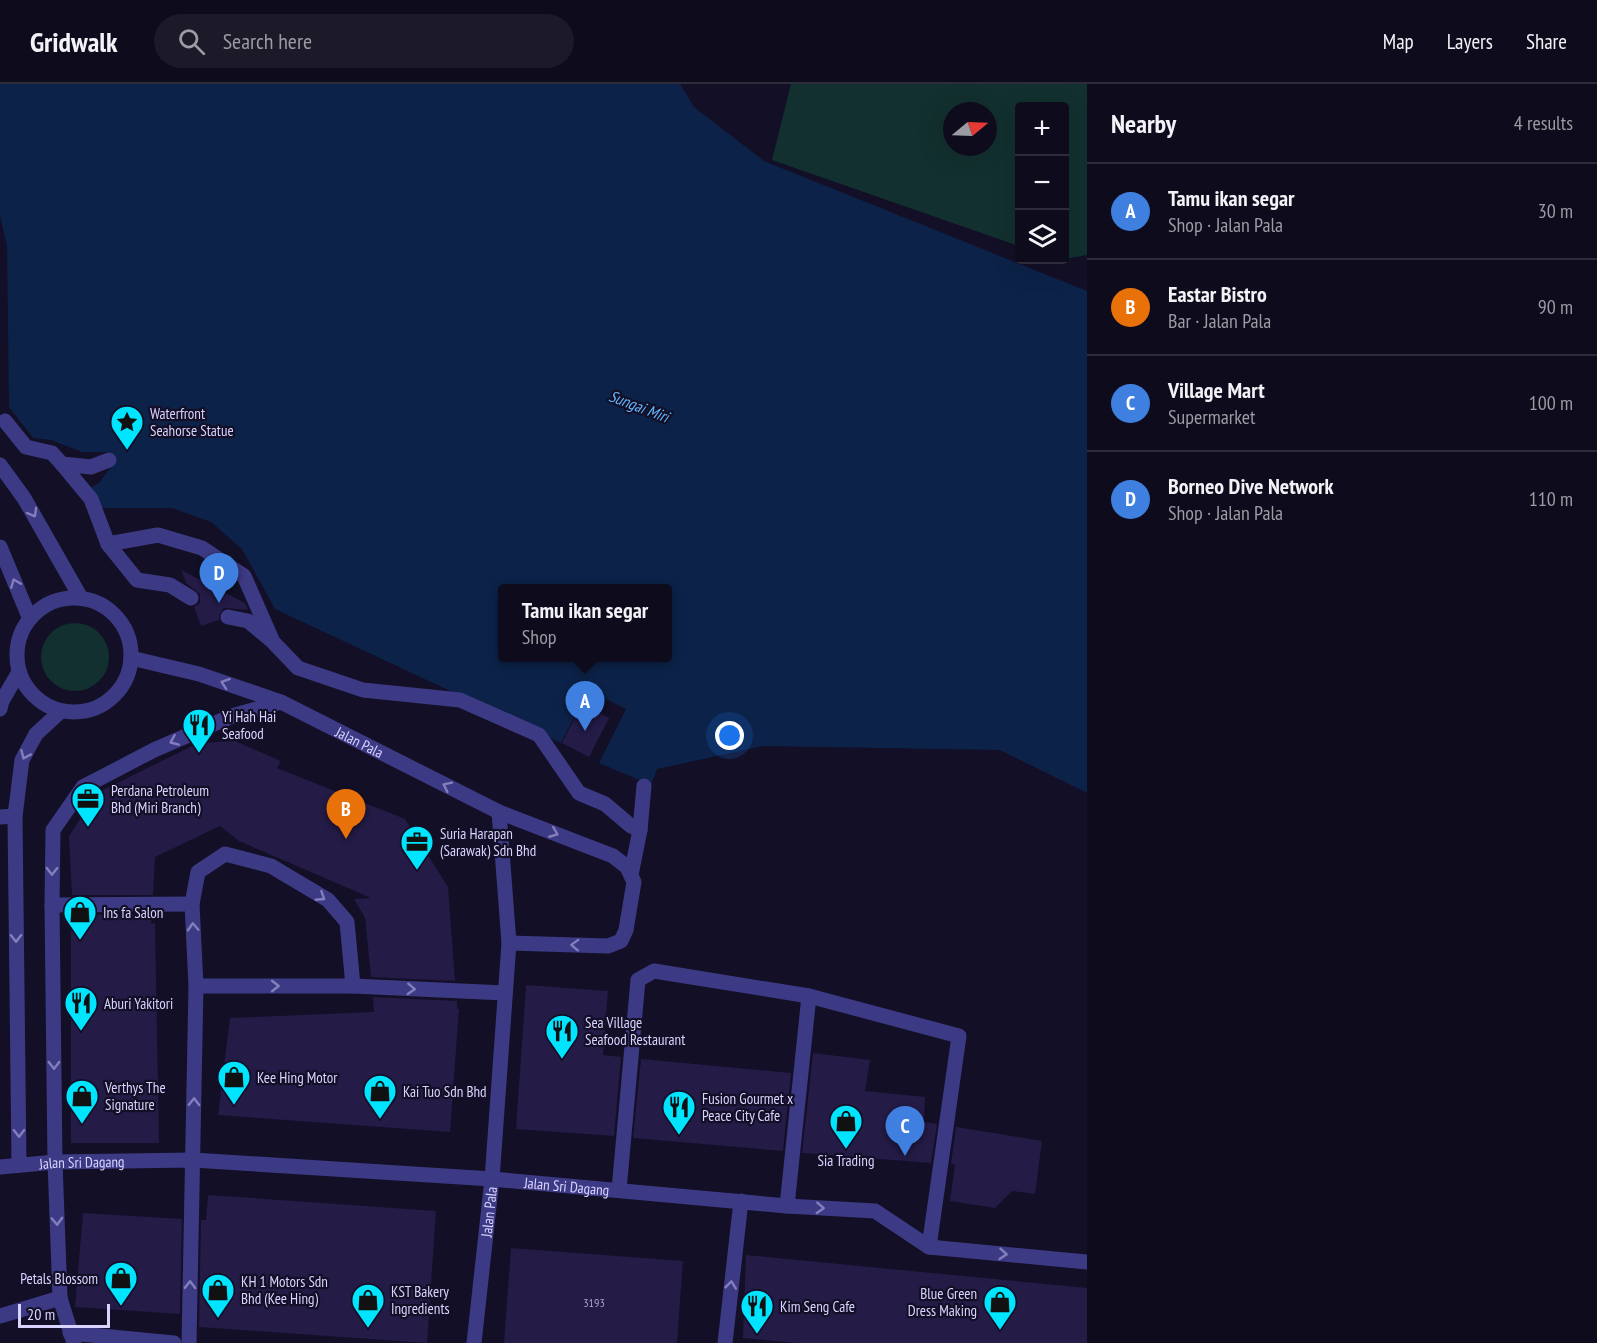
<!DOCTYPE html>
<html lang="en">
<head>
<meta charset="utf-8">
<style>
  :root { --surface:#0e0b1c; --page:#1c1929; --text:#f1f3f6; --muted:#9b9ba3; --line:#2e2b3b; --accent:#7c3aed }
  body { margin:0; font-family:"PT Sans Narrow",sans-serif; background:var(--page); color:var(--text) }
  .controls { position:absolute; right:18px; top:18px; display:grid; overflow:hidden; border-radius:6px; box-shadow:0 6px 24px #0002 }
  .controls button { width:54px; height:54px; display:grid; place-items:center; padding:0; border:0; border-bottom:2px solid var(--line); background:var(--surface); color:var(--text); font:30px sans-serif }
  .compass { position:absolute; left:943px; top:18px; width:54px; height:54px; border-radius:50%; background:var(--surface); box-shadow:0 6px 24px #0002; rotate:71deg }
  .scale { position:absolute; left:18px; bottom:15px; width:92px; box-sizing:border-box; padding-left:6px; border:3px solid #d9d4ff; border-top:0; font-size:16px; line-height:21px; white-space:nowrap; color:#d9d4ff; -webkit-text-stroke:4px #130f26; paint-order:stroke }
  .you { position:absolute; left:730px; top:652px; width:21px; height:21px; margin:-15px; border:4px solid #fff; border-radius:50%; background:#1a73e8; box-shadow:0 0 0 9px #1a73e833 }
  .badge { display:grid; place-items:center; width:39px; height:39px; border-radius:50%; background:var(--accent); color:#fff; font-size:20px; font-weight:700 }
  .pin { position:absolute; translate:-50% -50px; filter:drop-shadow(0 2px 3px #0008) }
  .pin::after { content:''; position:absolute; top:32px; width:21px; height:18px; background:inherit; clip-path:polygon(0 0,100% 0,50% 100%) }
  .popup { position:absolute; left:498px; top:500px; width:174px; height:78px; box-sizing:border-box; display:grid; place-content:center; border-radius:6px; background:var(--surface); filter:drop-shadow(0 2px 4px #0005); font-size:20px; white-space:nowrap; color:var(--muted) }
  .popup b { font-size:22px; color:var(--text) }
  .popup::after { content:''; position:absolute; left:50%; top:100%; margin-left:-12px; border:12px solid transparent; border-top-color:var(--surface) }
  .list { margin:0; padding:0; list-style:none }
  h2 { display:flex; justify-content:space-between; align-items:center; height:78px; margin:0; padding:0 24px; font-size:26px }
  h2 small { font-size:20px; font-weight:400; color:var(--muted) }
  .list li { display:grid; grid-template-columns:39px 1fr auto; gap:18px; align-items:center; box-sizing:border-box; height:96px; padding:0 24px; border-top:2px solid var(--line) }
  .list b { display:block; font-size:22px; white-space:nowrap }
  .list p { margin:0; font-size:20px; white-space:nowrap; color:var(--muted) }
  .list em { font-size:20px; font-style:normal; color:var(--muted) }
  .icon { flex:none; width:33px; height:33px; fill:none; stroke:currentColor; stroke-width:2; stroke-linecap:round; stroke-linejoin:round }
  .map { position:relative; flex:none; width:1087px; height:1259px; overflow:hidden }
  header { display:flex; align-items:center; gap:36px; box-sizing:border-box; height:84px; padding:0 30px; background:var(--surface); border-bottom:2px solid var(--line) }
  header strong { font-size:28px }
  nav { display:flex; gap:33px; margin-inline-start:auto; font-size:21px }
  .search { width:420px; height:54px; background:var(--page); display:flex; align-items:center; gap:15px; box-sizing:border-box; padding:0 21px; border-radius:33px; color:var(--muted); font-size:22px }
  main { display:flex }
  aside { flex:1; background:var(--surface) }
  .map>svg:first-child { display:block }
  .green { fill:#12302f; fill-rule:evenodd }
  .water { fill:#0c2248; fill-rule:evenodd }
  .pier { fill:#130f26 }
  .building { fill:#241b47 }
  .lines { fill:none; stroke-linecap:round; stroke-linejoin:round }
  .minor { stroke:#3d3a85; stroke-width:15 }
  .oneway { stroke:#837fbc }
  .labels { text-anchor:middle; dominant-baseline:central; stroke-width:4.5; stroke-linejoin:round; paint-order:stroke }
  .number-label { font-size:12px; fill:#aca6d1 }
  .poi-label { font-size:15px; fill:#d9d4ff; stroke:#130f26; text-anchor:start }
  .street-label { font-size:15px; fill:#d9d4ff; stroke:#130f26 }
  .water-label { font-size:16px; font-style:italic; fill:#62b6ff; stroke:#130f26 }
</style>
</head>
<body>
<header>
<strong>Gridwalk</strong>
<div class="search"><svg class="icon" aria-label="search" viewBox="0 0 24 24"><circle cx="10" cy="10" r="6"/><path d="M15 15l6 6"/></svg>Search here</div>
<nav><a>Map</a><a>Layers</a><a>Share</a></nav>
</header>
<main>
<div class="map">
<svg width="1087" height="1259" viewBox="0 0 1087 1259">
  <rect width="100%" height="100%" fill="#130f26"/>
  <!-- green -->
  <g class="green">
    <path d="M791 0H1087V171L1065 175 1064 22H1020L1019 162 772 76ZM952 27H988V63H952Z"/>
    <circle cx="75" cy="573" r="34"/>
  </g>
  <!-- water -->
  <path class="water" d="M0 0H680L694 23 764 77 1087 207V709L1000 666 763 662 657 685 651 701 599 679 561 659 275 525 242 465 211 438 172 424H103L89 405 99 399 114 379 110 368H82L51 356 33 354 9 323 7 162 0 132ZM502 504H668V574H502Z"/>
  <!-- pier -->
  <polygon class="pier" points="588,606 626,625 599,679 561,659"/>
  <!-- building -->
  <g class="building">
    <polygon points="181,486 245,519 248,526 224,524 219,531 219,536 201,542 194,523 200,519 200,510 186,499"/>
    <polygon points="582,620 609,634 589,673 562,659"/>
    <polygon points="235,657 281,677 277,684 405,735 448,803 455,897 371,893 365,834 354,815 371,814 239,757 220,742 155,773 153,811 72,811 69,752 97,709 198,659"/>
    <polygon points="152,830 151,840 155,839 159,1059 71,1059 71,841 74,841 73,831"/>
    <polygon points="526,901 608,907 603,971 621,973 614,1052 516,1045"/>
    <polygon points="373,913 457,917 457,925 459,925 450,1048 218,1031 230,934 374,928"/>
    <polygon points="813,969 870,976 865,1007 925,1013 924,1038 937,1040 931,1079 802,1069"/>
    <polygon points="641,975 791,989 783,1067 633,1054"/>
    <polygon points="956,1043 1042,1057 1035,1110 1012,1107 995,1124 950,1117 955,1081 951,1080"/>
    <polygon points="208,1111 436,1127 427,1259 199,1243 201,1136 206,1136"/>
    <polygon points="83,1129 182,1135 180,1230 75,1223"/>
    <polygon points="511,1164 683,1177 677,1259 504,1259"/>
    <polygon points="746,1171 1087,1204 1087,1259 797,1259 743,1254"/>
  </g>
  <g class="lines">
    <!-- minor -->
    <g class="minor">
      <polyline points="5,337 26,363 52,369 62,380 91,415 108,460 158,451 202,464 244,492 273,558 298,584 363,606 460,616 539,651 579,709 605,720 631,742 640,746"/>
      <polyline points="62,380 91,383 109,376"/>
      <polyline points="0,381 24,414 81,514"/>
      <polyline points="108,460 137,496 170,501 191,514"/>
      <polyline points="0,463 30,535"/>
      <circle cx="74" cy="571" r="57"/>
      <polyline points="228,533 248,537 271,556"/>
      <polyline points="131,574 199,590 281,618"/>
      <polyline points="0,625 2,617 19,588"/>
      <polyline points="0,733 15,732"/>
      <polyline points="631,791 640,746 644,702"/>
      <polyline points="52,821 192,820"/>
      <polyline points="196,902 192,820 198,788 225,770 271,782 328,816 347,838 353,902"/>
      <polyline points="19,1081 15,732 22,676 36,650 61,627"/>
      <path id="s1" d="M0 1083 55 1078 193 1076 492 1095 787 1122 875 1127 929 1163 1087 1178"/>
      <polyline points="619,1106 638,896 654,887 809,912 959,952 929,1163"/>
      <polyline points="787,1122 809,912"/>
      <polyline points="0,1232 60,1214"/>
      <polyline points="70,1249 174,1259"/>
      <path id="s2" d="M74 1259 60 1214 55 1078 52 821 53 746 83 703 154 666 232 632 281 618 499 728 613 772 627 783 634 798 626 846 621 857 608 862 509 859"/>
      <polyline points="189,1259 196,902 353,902 505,909"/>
      <path id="s3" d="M474 1259 492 1095 509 859 499 728"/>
      <polyline points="725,1259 741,1117"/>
    </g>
  </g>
  <!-- one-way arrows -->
  <defs><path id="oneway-chevron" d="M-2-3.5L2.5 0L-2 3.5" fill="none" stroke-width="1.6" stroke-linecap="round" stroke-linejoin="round" transform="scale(1.5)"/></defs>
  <g class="oneway">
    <use href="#oneway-chevron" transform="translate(33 429) rotate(61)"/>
    <use href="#oneway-chevron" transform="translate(15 499) rotate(-112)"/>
    <use href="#oneway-chevron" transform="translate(225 599) rotate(-161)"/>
    <use href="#oneway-chevron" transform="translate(174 657) rotate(157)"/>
    <use href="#oneway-chevron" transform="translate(25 671) rotate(114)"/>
    <use href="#oneway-chevron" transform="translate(447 702) rotate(-154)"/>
    <use href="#oneway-chevron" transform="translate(554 749) rotate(22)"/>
    <use href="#oneway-chevron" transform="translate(52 787) rotate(91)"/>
    <use href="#oneway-chevron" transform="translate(321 813) rotate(33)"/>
    <use href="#oneway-chevron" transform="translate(193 843) rotate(-93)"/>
    <use href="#oneway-chevron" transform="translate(16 854) rotate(89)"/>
    <use href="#oneway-chevron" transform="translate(575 861) rotate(-178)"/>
    <use href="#oneway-chevron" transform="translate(275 902)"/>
    <use href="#oneway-chevron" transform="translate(411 905) rotate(3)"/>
    <use href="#oneway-chevron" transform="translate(54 981) rotate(89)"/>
    <use href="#oneway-chevron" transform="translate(194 1018) rotate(-89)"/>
    <use href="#oneway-chevron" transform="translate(19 1049) rotate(89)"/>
    <use href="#oneway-chevron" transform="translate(820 1124) rotate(3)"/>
    <use href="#oneway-chevron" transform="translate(57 1137) rotate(88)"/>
    <use href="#oneway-chevron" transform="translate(1003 1170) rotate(5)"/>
    <use href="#oneway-chevron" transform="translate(190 1201) rotate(-89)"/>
    <use href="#oneway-chevron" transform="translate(731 1201) rotate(-84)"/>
  </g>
  <!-- icons -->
  <defs>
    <g id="sight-pin" transform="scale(1.725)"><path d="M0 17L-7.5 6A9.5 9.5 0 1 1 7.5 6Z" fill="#00e5ff" stroke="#130f26"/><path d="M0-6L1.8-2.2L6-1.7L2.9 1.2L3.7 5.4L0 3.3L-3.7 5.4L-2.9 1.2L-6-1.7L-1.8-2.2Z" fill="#111"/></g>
    <g id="restaurant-pin" transform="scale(1.725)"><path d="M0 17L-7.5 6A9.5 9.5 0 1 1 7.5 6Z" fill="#00e5ff" stroke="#130f26"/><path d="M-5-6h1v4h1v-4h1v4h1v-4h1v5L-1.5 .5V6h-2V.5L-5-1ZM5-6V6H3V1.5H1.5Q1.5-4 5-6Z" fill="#111"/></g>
    <g id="office-pin" transform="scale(1.725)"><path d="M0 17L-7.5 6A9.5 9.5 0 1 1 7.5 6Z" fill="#00e5ff" stroke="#130f26"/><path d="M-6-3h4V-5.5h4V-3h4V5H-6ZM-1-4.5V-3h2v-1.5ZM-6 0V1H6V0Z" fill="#111"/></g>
    <g id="shop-pin" transform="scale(1.725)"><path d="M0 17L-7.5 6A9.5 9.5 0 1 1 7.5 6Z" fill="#00e5ff" stroke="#130f26"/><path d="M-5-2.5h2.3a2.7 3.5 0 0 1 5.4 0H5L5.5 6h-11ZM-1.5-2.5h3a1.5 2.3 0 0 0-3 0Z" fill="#111"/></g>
  </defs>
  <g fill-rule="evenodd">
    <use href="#sight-pin" x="127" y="338"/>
    <use href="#restaurant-pin" x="199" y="641"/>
    <use href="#office-pin" x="88" y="715"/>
    <use href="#office-pin" x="417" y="758"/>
    <use href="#shop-pin" x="80" y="828"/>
    <use href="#restaurant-pin" x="81" y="919"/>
    <use href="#restaurant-pin" x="562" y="947"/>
    <use href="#shop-pin" x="234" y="993"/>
    <use href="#shop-pin" x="380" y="1007"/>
    <use href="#shop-pin" x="82" y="1012"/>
    <use href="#restaurant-pin" x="679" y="1023"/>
    <use href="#shop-pin" x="846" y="1037"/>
    <use href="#shop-pin" x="121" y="1194"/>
    <use href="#shop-pin" x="218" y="1206"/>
    <use href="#shop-pin" x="368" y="1216"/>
    <use href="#shop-pin" x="1000" y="1218"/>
    <use href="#restaurant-pin" x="757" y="1222"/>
  </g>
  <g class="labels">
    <!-- number labels -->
    <g class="number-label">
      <text x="594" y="1218">3193</text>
    </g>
    <!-- poi labels -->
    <g class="poi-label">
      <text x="150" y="329">Waterfront<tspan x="150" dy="17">Seahorse Statue</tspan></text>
      <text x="222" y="632">Yi Hah Hai<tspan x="222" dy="17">Seafood</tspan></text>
      <text x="111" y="706">Perdana Petroleum<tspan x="111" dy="17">Bhd (Miri Branch)</tspan></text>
      <text x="440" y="749">Suria Harapan<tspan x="440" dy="17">(Sarawak) Sdn Bhd</tspan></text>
      <text x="103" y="828">Ins fa Salon</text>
      <text x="104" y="919">Aburi Yakitori</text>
      <text x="585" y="938">Sea Village<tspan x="585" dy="17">Seafood Restaurant</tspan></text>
      <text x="257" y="993">Kee Hing Motor</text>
      <text x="105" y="1003">Verthys The<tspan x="105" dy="17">Signature</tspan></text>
      <text x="403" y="1007">Kai Tuo Sdn Bhd</text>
      <text x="702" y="1014">Fusion Gourmet x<tspan x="702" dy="17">Peace City Cafe</tspan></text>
      <text x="846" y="1076" text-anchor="middle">Sia Trading</text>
      <text x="98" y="1194" text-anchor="end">Petals Blossom</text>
      <text x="241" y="1197">KH 1 Motors Sdn<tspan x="241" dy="17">Bhd (Kee Hing)</tspan></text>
      <text x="391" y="1207">KST Bakery<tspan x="391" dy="17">Ingredients</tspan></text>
      <text x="977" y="1209" text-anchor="end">Blue Green<tspan x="977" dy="17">Dress Making</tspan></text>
      <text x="780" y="1222">Kim Seng Cafe</text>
    </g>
    <!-- street labels -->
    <g class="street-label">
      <text stroke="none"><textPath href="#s2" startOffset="872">Jalan Pala</textPath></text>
      <text stroke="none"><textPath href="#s1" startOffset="82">Jalan Sri Dagang</textPath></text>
      <text stroke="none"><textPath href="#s1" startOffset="568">Jalan Sri Dagang</textPath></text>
      <text stroke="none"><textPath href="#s3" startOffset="132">Jalan Pala</textPath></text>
    </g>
    <!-- water labels -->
    <g class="water-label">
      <text transform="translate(639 322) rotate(21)">Sungai Miri</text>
    </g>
  </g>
</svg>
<div class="controls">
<button>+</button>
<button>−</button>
<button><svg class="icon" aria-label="layers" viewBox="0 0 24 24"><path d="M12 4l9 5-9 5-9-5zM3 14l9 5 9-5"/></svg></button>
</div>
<svg class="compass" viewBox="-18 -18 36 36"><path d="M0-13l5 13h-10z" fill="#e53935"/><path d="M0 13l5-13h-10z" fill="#9b9ba3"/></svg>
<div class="scale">20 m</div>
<div class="you"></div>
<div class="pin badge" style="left:585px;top:647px;background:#3f7fe0">A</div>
<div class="popup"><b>Tamu ikan segar</b>Shop</div>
<div class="pin badge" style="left:346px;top:755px;background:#e8710a">B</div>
<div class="pin badge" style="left:905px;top:1072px;background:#3f7fe0">C</div>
<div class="pin badge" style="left:219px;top:519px;background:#3f7fe0">D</div>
</div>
<aside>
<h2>Nearby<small>4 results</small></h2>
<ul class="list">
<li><span class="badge" style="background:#3f7fe0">A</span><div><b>Tamu ikan segar</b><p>Shop · Jalan Pala</p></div><em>30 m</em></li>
<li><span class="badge" style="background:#e8710a">B</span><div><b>Eastar Bistro</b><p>Bar · Jalan Pala</p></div><em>90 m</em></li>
<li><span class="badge" style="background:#3f7fe0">C</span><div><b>Village Mart</b><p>Supermarket</p></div><em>100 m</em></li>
<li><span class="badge" style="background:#3f7fe0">D</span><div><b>Borneo Dive Network</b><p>Shop · Jalan Pala</p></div><em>110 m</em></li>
</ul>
</aside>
</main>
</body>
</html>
